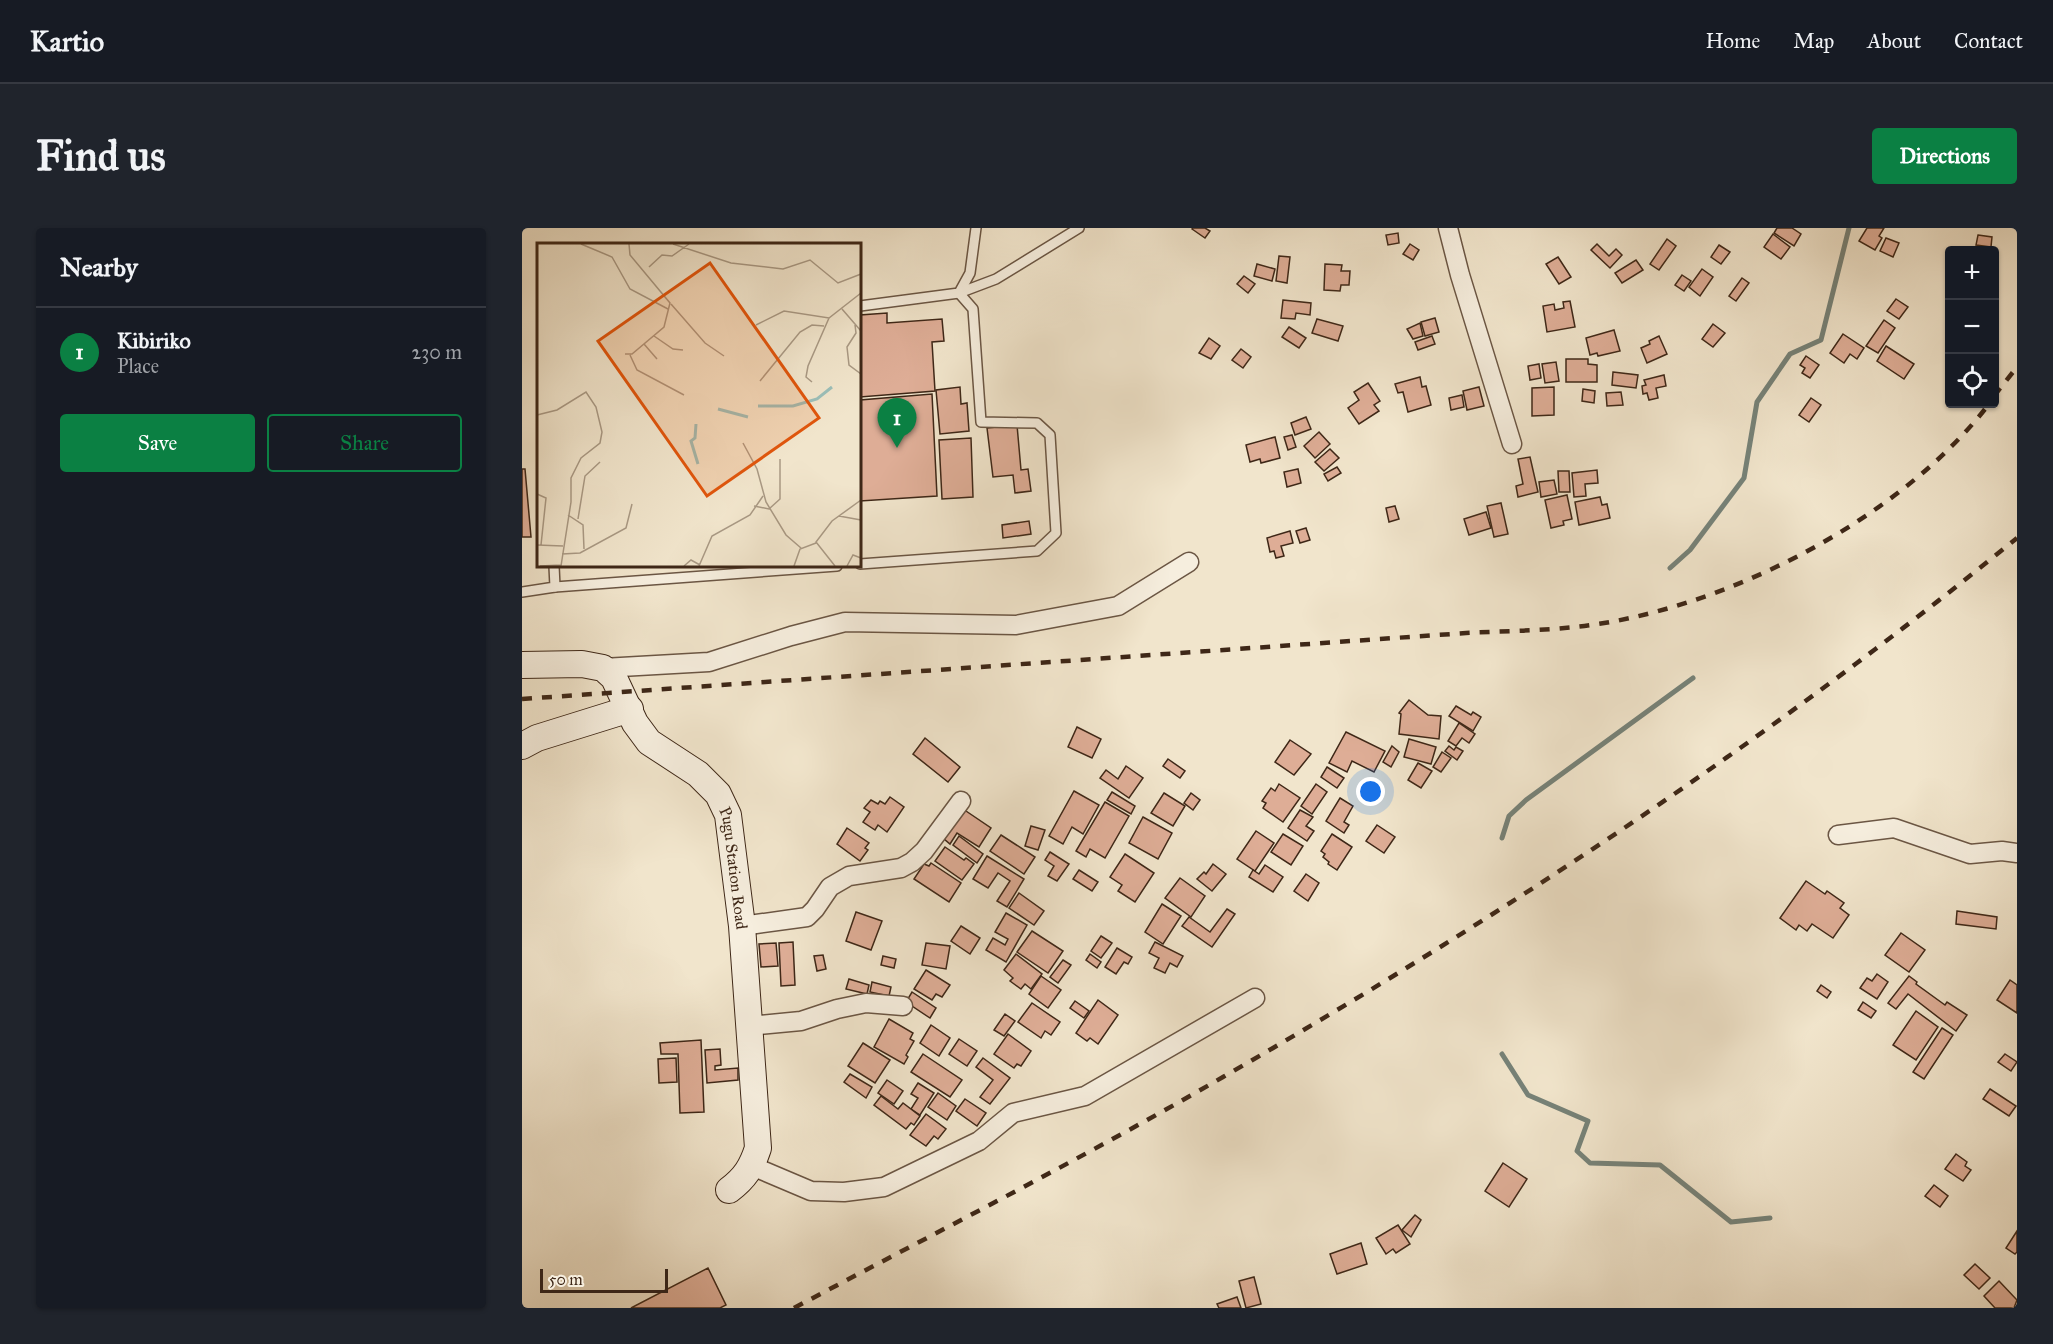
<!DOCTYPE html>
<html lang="en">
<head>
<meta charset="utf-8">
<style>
  :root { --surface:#171b24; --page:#20242c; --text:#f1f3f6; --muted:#9ea1a6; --line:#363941; --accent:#0b8043 }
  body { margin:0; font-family:"IM FELL Great Primer",serif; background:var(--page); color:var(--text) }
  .controls { position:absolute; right:18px; top:18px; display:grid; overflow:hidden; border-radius:6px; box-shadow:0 2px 4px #0004 }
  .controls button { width:54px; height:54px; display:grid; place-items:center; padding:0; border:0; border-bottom:2px solid var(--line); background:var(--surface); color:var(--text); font:30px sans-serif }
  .scale { position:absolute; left:18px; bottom:15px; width:128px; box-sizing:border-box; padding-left:6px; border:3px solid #3e2717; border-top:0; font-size:16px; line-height:21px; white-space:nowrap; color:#3e2717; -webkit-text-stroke:4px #f6eede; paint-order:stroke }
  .you { position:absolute; left:849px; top:564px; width:21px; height:21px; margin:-15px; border:4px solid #fff; border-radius:50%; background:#1a73e8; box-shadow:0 0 0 9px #1a73e833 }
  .badge { display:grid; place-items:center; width:39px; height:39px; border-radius:50%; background:var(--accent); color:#fff; font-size:20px; font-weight:700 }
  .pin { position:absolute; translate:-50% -50px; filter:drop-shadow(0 2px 3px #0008) }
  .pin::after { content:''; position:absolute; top:32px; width:21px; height:18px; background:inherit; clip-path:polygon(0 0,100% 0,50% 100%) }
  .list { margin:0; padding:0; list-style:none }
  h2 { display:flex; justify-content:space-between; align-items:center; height:78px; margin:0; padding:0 24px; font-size:26px }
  h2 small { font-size:20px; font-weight:400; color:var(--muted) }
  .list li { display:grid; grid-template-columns:39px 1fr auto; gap:18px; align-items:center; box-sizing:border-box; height:90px; padding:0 24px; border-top:2px solid var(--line) }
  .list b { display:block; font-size:22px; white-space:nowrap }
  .list p { margin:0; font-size:20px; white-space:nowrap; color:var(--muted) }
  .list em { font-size:20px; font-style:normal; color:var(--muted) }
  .actions { display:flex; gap:12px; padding:18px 24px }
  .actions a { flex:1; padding:14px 0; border:2px solid var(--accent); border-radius:6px; text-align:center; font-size:21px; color:var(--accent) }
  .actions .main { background:var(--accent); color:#fff }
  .icon { flex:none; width:33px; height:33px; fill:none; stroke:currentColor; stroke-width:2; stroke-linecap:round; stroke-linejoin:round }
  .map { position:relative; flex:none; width:1495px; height:1080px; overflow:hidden; border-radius:6px }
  header { display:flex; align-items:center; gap:36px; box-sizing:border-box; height:84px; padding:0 30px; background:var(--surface); border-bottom:2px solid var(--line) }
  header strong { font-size:28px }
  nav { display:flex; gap:33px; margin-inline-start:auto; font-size:21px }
  .intro { display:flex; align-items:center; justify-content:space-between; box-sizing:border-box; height:144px; padding:0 36px }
  h1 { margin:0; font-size:42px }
  .button { padding:15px 27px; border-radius:6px; background:var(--accent); color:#fff; font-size:21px; font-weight:700 }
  main { display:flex; gap:36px; padding:0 36px }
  aside { flex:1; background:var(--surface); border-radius:6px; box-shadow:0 2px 4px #0004 }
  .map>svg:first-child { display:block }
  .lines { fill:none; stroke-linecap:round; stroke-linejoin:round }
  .stream { stroke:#768278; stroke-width:5 }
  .building { fill:#dead96; stroke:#3e2717; stroke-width:1.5 }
  .lane-casing { stroke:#6b5644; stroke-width:12 }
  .street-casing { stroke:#6b5644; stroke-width:21 }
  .secondary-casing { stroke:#3e2717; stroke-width:28 }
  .lane { stroke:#f6eede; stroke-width:9 }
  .street { stroke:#f6eede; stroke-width:18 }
  .secondary { stroke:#f6eede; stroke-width:26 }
  .rail { stroke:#3e2717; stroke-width:4.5; stroke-dasharray:10 10; stroke-linecap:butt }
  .labels { text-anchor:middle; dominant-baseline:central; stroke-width:6; stroke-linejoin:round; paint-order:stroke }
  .street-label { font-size:16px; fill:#3e2717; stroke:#f6eede }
  .inset-river { fill:none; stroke:#9bbfb9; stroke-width:3 }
  .inset-road { fill:none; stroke:#a99984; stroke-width:1.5 }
  .view { fill:#e0560d; fill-opacity:0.15; stroke:#e0560d; stroke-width:3 }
  .inset-edge { fill:none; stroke:#3e2717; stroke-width:3 }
</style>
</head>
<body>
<header>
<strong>Kartio</strong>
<nav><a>Home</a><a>Map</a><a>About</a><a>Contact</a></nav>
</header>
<div class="intro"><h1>Find us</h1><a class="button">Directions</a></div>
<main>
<aside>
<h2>Nearby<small></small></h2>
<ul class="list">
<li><span class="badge">1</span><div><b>Kibiriko</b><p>Place</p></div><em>230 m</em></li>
</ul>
<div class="actions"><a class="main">Save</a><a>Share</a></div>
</aside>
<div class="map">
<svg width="1495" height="1080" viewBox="0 0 1495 1080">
  <rect width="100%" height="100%" fill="#f1e5cc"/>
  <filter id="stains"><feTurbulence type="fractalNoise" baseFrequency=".00333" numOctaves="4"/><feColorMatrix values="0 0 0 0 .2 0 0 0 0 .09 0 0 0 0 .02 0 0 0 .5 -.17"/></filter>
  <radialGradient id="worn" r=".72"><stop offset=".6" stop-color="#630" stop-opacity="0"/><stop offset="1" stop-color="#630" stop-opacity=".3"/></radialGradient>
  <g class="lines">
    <!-- stream -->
    <g class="stream">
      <polyline points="1148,340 1168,322 1222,250 1235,174 1268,126 1299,112 1327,0"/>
      <polyline points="980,610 987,588 1004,572 1171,450"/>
      <polyline points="980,826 1006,867 1066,893 1055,923 1068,935 1138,937 1209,994 1248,990"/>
    </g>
  </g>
  <!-- building -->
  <g class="building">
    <polygon points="671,0 683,0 688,3 683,10 670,1"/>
    <polygon points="1255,0 1270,0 1279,6 1272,18 1252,5"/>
    <polygon points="1345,0 1362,0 1357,8 1360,10 1353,22 1337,13"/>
    <polygon points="876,5 877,15 866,17 864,7"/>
    <polygon points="1251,6 1268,19 1259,31 1242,19"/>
    <polygon points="1456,7 1470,9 1469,19 1454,17"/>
    <polygon points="1364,10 1377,15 1371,29 1358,23"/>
    <polygon points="1145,11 1154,18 1137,42 1128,36"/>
    <polygon points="888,16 897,22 891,32 881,26"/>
    <polygon points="1075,16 1087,28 1094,21 1100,27 1088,40 1069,22"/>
    <polygon points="1197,17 1208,24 1199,36 1189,29"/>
    <polygon points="757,28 768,29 765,55 754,53"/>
    <polygon points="1036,29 1049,49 1037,56 1024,36"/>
    <polygon points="1114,32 1121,42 1100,55 1093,45"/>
    <polygon points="735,36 753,41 750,53 732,48"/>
    <polygon points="803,36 820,37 819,43 828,43 827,57 819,57 818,63 802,62"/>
    <polygon points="1180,41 1191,49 1178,68 1167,59"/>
    <polygon points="1160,47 1169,53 1162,63 1153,57"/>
    <polygon points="722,48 733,56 726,65 715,56"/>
    <polygon points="1220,50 1227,55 1214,73 1207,68"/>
    <polygon points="1374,71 1386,79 1377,91 1365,83"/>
    <polygon points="761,72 789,75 788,87 774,85 773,91 759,90"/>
    <polygon points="1048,73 1053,99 1025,104 1021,78 1032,76 1033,82 1042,80 1041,74"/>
    <polygon points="365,85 365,95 420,91 422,113 410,114 413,163 338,169 338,87"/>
    <polygon points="913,90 917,104 903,108 899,94"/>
    <polygon points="795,91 821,98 816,113 790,105"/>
    <polygon points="1362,92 1373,100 1356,125 1344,118"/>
    <polygon points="898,95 901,108 891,111 885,101"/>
    <polygon points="1191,96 1203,105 1191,119 1180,111"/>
    <polygon points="767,99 784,110 777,120 760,109"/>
    <polygon points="1092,102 1098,123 1076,128 1075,125 1068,127 1064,110"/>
    <polygon points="1321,106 1342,120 1335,131 1328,126 1322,135 1308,125"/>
    <polygon points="910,108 913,116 896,122 893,114"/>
    <polygon points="1137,108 1145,126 1125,135 1119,120 1128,116 1127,113"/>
    <polygon points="687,110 698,118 689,131 677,125"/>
    <polygon points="1364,118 1392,136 1382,151 1355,133"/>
    <polygon points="719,121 729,129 721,140 710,132"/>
    <polygon points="1284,128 1297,137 1288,150 1280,145 1283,140 1278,137"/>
    <polygon points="1044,131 1066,131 1066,136 1075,137 1075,154 1044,154"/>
    <polygon points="1034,134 1037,153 1023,155 1020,136"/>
    <polygon points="1017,136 1019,150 1008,152 1006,138"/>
    <polygon points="1091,144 1116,147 1114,160 1090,157"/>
    <polygon points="1142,147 1144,158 1134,160 1136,170 1127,172 1125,165 1121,166 1120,158 1124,157 1122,152"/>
    <polygon points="898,149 900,159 904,158 909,177 886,184 881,164 876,165 873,156"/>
    <polygon points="846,155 858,173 852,177 857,183 837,196 826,180 837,172 832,164"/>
    <polygon points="438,159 439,176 445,175 447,203 418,206 414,162"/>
    <polygon points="957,159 962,178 945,182 941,163"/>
    <polygon points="1032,159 1032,187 1010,188 1010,160"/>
    <polygon points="1061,161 1073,163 1072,175 1060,173"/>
    <polygon points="1099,164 1101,177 1085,178 1084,165"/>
    <polygon points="410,166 415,268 338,273 338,172"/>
    <polygon points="940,167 942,179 929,182 927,170"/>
    <polygon points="1289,170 1299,177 1287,194 1277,187"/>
    <polygon points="784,189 789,201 773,207 769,195"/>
    <polygon points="495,197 499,242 506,241 509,263 493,265 491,247 471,249 465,200"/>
    <polygon points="797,204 808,216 793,230 782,218"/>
    <polygon points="770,207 774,219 766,222 762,209"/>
    <polygon points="753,209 758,230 739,235 738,231 728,234 724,217"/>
    <polygon points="449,210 451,269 420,271 417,212"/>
    <polygon points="808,221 817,230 802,243 793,234"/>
    <polygon points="1008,229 1016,264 996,269 994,258 1001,256 996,231"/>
    <polygon points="815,239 819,245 806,253 802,246"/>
    <polygon points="0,241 3,241 9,309 0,309"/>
    <polygon points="776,241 779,255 765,259 762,244"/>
    <polygon points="1075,242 1076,255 1063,256 1064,268 1052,269 1050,245"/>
    <polygon points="1036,243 1047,243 1048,264 1037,264"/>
    <polygon points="1032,252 1035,266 1019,269 1017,254"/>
    <polygon points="1045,267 1050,291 1041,293 1042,297 1029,300 1023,272"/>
    <polygon points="1078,269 1080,277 1085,276 1088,290 1057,297 1053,274"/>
    <polygon points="979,275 986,306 972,309 965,278"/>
    <polygon points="873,278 877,291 867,294 864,280"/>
    <polygon points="964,284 969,300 947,307 942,291"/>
    <polygon points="507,293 509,306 481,310 480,297"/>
    <polygon points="784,300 788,312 778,315 774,303"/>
    <polygon points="768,303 771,315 759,318 762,328 754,330 752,323 748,324 745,310"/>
    <polygon points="887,472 906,487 919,488 917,511 877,506 879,486 877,485"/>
    <polygon points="934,478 949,487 951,484 959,489 951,503 927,488"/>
    <polygon points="937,495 953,506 947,515 940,510 934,518 926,513"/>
    <polygon points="555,499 579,511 570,530 546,519"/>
    <polygon points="824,504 863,523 852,544 830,533 825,544 807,535"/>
    <polygon points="403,510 438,539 426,554 391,526"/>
    <polygon points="887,511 914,519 909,536 882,529"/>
    <polygon points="768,512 789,526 772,547 753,534"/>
    <polygon points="870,518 877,524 869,539 861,534"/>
    <polygon points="927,518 932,522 934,519 941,523 935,532 923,523"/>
    <polygon points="920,524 929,530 919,544 911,539"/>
    <polygon points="646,531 663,543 658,550 641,538"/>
    <polygon points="896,535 910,543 899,560 886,552"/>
    <polygon points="604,538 621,550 607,570 578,550 584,542 596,551"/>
    <polygon points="805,539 822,550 815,560 799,549"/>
    <polygon points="757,556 778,570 761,594 741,580 744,575 740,573 749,560 753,563"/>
    <polygon points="794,556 805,564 790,586 779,578"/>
    <polygon points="552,563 577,577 561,606 550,599 541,616 527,608"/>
    <polygon points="590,564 613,578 609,586 585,572"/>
    <polygon points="642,565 663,578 651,598 629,585"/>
    <polygon points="669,565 678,572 671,582 662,575"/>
    <polygon points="368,569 382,579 365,604 356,597 353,602 341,594 348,584 342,580 349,572 356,576 358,573 363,576"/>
    <polygon points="818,570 831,578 822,594 827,597 822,605 804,593"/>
    <polygon points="583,574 607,588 583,630 568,621 564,629 554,623"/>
    <polygon points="441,581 469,600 457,619 435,605 428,616 421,610"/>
    <polygon points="778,582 791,589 784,598 792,603 785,613 766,600"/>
    <polygon points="621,589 650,605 636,631 607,615"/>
    <polygon points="855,597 873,609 862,625 844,613"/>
    <polygon points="509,598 523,602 516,622 503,618"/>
    <polygon points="325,600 347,615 343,620 346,622 338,633 315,616"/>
    <polygon points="734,603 752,615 733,643 715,631"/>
    <polygon points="761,606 781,618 769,637 749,624"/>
    <polygon points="810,606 830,619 815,642 806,636 807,634 801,629 803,626 799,623"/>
    <polygon points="479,607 513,629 502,646 468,623"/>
    <polygon points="437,608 461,626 455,635 431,617"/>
    <polygon points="423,619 442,632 444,630 452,636 440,652 413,633"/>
    <polygon points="528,624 547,636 535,653 526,648 532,638 523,632"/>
    <polygon points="603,626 632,645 613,674 596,663 600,657 588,649"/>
    <polygon points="465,628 502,651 485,679 475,673 488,653 476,645 466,660 451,651"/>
    <polygon points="409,635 439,655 427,674 392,651 402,636 407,638"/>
    <polygon points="691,636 704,646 690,663 675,651 682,644 684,646"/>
    <polygon points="743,637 761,649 751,664 727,649 731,642 737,646"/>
    <polygon points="557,642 576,654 570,663 551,651"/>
    <polygon points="784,646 797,655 786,673 772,663"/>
    <polygon points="658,650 683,668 669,689 643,670"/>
    <polygon points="1284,653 1303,666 1305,663 1322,675 1318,680 1327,687 1311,710 1290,696 1285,703 1277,697 1274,702 1258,690"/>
    <polygon points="497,665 522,683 512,697 487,680"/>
    <polygon points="640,676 659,688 641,716 623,704"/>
    <polygon points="705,681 713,686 690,719 660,698 667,689 688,704"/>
    <polygon points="1435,683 1475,689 1474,701 1434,696"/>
    <polygon points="334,684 360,693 349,722 324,713"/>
    <polygon points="484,685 505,697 484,734 464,722 471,710 483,717 486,711 473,704"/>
    <polygon points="439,698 458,710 448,726 429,713"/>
    <polygon points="510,703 541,723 526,745 495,724"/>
    <polygon points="1379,705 1403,722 1387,744 1363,727"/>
    <polygon points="579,708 590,715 579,730 569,723"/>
    <polygon points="271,714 273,757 259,758 257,715"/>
    <polygon points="633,714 661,728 655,739 648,735 643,745 632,740 637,730 627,725"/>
    <polygon points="254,715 256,738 239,739 237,716"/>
    <polygon points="404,715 428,718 424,741 400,737"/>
    <polygon points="595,720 610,729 606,736 602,734 594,746 583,739"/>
    <polygon points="494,726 520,746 509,761 503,756 499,761 488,753 491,750 482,742"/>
    <polygon points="568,726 579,734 575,740 564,732"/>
    <polygon points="301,727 304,741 295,743 292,728"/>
    <polygon points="361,728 374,731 372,740 359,737"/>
    <polygon points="541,732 549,737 536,755 528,749"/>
    <polygon points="404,742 428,757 420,769 414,766 410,772 392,761"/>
    <polygon points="1355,746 1366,754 1355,771 1338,760 1345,750 1350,753"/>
    <polygon points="519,748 539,762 526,780 507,766"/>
    <polygon points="1387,748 1395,754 1394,756 1423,777 1425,774 1445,787 1434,803 1386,766 1374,781 1366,775"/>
    <polygon points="327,751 347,757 345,766 324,761"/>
    <polygon points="1488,752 1495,757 1495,785 1475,772"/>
    <polygon points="350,754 369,759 367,768 348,764"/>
    <polygon points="1299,757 1309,764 1305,770 1295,763"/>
    <polygon points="390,764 414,780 408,790 384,774"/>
    <polygon points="576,772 596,787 576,816 568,810 565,813 554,805"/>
    <polygon points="553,773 567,783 562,790 548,780"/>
    <polygon points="1341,774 1354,783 1349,790 1336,782"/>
    <polygon points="510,775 538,794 529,807 523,803 519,810 496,794"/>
    <polygon points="1394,783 1416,799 1394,832 1371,817"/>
    <polygon points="483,786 493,793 482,808 472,802"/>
    <polygon points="367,791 391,805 388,811 392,813 384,827 386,829 382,836 352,819"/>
    <polygon points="409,797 428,810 417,828 398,815"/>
    <polygon points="1420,800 1431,807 1402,851 1391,844"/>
    <polygon points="486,806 509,823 499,838 495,836 492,840 472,826"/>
    <polygon points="437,811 455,823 445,838 427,826"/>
    <polygon points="179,812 182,884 158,885 156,826 139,826 138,815"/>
    <polygon points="341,815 368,832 353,855 326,838"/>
    <polygon points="198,821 199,837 193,838 193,842 216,840 216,852 185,855 183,822"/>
    <polygon points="401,826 440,852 428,869 389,844"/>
    <polygon points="1483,826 1495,834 1489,843 1476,834"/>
    <polygon points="154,830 155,854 137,855 136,831"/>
    <polygon points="461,830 488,850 468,876 458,869 471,852 454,839"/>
    <polygon points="328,846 350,859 344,870 322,854"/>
    <polygon points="365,852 381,863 372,876 356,865"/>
    <polygon points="396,855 412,865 398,887 389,881 396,870 389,866"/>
    <polygon points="1468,861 1494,878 1487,888 1461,871"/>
    <polygon points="416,865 434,878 425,892 406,879"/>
    <polygon points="359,868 376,881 381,875 398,888 392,897 389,895 384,901 352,877"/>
    <polygon points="443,871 464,885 455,898 434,883"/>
    <polygon points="404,886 424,901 416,911 412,908 404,918 388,907"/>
    <polygon points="1434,926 1445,934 1443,938 1449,942 1441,953 1423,941"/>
    <polygon points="981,935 1005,951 987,979 963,963"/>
    <polygon points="1412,957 1426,968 1418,979 1403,968"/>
    <polygon points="893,987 899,992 889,1009 880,1002"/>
    <polygon points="876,997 888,1016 874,1025 871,1021 864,1026 854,1010"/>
    <polygon points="1495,1003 1495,1024 1493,1026 1484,1020"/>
    <polygon points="839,1015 845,1036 815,1046 808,1026"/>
    <polygon points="1453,1036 1468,1050 1457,1061 1442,1047"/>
    <polygon points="186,1040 204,1077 198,1080 109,1080"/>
    <polygon points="732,1049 739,1076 724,1080 717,1053"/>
    <polygon points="1477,1053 1495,1072 1492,1080 1473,1080 1462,1068"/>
    <polygon points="715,1069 719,1080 697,1080 695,1076"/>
  </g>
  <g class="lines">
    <!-- lane casing -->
    <g class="lane-casing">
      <g id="lane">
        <polyline points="338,78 437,65 448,45 454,0"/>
        <polyline points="338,336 515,323 534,305 528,207 515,195 459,194 451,81 437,65 474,51 557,0"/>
        <polyline points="33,359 315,338"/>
        <polyline points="0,364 33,359 32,338"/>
      </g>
    </g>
    <!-- street casing -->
    <g class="street-casing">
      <g id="street">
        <polyline points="926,0 938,47 990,216"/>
        <polyline points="81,440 187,434 269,408 323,394 494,397 596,378 667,334"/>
        <polyline points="1316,607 1372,600 1448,626 1480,623 1495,625"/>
        <polyline points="220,698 285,689 293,681 308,659 327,648 379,640 390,634 402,623 439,573"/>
        <polyline points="226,798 279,793 315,781 344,775 381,778"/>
        <polyline points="230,938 289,963 322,964 362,959 457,913 491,885 563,868 733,770"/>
      </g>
    </g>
    <!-- secondary casing -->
    <g class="secondary-casing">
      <g id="secondary">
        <path id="s1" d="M0 437 60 436 81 440 92 450 113 495 127 514 176 546 196 566 206 587 220 698 236 920C230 939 223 950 207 962"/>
        <polyline points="0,518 15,510 108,481"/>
      </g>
    </g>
    <!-- lane -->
    <use href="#lane" class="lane"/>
    <!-- street -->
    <use href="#street" class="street"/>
    <!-- secondary -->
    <use href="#secondary" class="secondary"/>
    <!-- rail -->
    <g class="rail">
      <polyline points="1472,168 1495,139"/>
      <path d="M0 471 944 405C980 403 1017 403 1053 399 1198 384 1378 292 1467 176"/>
      <path d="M272 1080C415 1004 561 930 701 849 979 689 1247 512 1495 310"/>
    </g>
  </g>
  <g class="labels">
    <!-- street labels -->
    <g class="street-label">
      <text stroke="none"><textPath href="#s1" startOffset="333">Pugu Station Road</textPath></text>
    </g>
  </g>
  <!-- overview -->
  <g transform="translate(15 15)">
    <rect width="324" height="324" fill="#f1e5cc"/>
    <path class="inset-river" d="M221 163H256L280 156 295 144M181 166 211 174M159 181 158 195 154 198 161 221"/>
    <path class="inset-road" d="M44 1 75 14 93 46 131 66M136 1 194 20 246 26 273 17 301 40 324 31M112 24 125 12 135 13 152 1M134 61 168 100 187 113M305 66 324 88M219 82 247 68 292 75 324 50M318 82 319 90 310 104 312 122 324 131M117 93 136 106 146 107M107 101 120 116M88 111H95L127 84 133 60 93 12 92 1M93 112 100 127 147 152M223 138 263 89 275 82 287 83M275 139 269 134 271 123 292 75M0 172 20 167 49 149 59 164 65 189 63 200 44 215 34 235V259L24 323M206 200 220 226 229 259 249 292 264 305M0 251 9 255 4 302M217 263 232 266 243 256V216M31 272 46 282 47 306M302 273 324 277M41 276 48 233 63 219M0 302 26 303M25 311 43 310 89 285 95 261M3 323 24 322M147 323 154 317 163 322M162 323 175 293 213 272 226 253M257 323 263 306 279 300M298 323 279 299 295 278 324 257M310 323 316 312 324 315"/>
    <path class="view" d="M173 20 282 175 170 253 61 98Z"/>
    <rect width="324" height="324" class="inset-edge"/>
  </g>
  <rect width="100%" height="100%" filter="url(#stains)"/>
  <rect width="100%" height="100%" fill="url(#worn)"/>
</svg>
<div class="controls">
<button>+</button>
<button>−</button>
<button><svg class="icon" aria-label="locate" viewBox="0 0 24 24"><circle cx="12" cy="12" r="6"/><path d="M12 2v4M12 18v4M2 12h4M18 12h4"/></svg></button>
</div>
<div class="scale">50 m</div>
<div class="you"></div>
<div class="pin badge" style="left:375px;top:220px">1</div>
</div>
</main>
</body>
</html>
